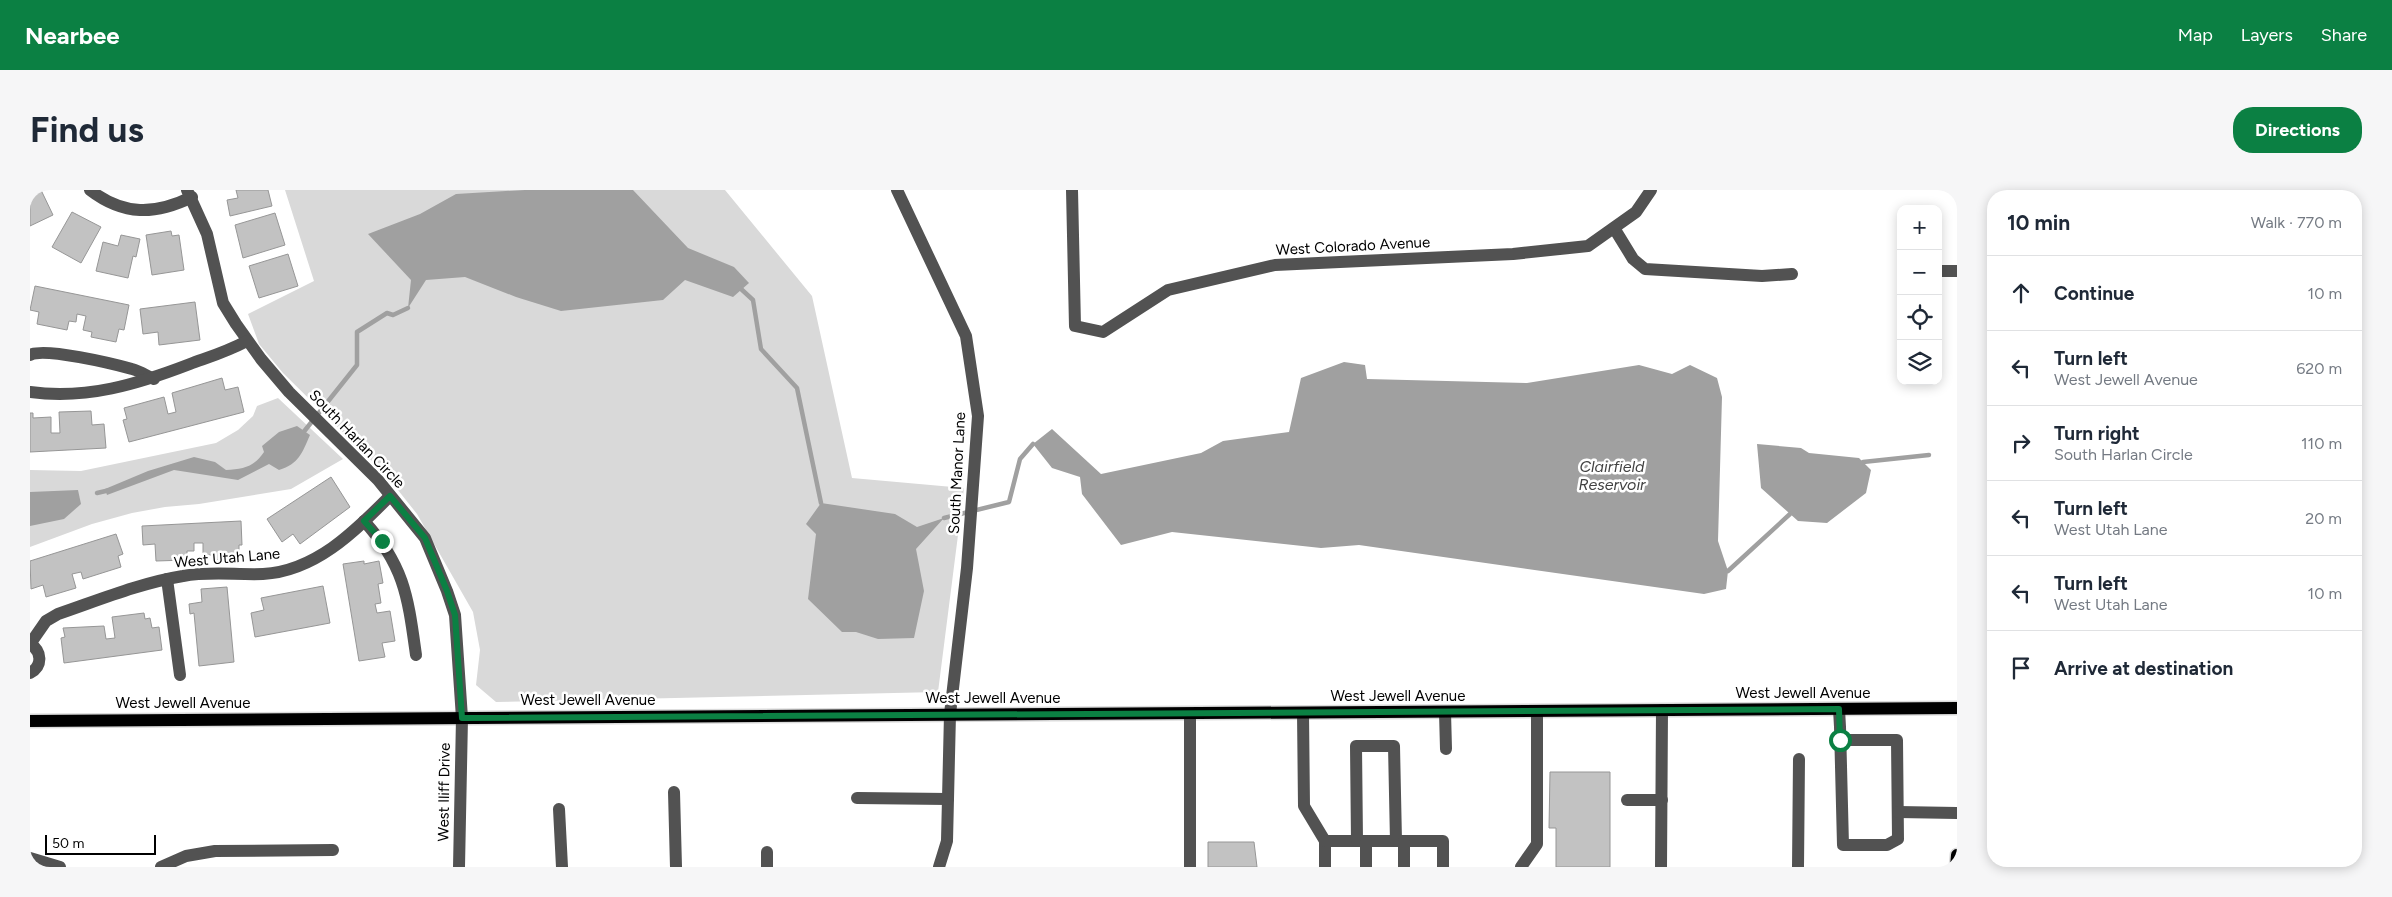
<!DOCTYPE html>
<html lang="en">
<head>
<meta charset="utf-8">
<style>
  :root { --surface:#fff; --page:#f6f6f7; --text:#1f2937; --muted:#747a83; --line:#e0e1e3; --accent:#0b8043 }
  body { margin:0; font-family:Figtree,sans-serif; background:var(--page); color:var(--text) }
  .controls { position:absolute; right:15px; top:15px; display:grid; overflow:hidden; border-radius:10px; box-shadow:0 2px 12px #0003 }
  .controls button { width:45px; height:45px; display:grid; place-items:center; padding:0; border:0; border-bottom:1px solid var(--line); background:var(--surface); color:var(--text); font:25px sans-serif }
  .scale { position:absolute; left:15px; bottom:12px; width:111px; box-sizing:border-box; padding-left:5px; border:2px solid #000; border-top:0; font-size:14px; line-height:18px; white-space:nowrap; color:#000; -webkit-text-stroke:4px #fff; paint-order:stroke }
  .stop { position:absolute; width:15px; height:15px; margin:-11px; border:4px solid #0b8043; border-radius:50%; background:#fff }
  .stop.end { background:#0b8043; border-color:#fff; box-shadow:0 1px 5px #0008 }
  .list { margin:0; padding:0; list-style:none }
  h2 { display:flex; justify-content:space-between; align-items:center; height:65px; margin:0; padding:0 20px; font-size:21px }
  h2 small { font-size:16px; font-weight:400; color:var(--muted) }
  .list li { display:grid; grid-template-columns:32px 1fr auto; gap:15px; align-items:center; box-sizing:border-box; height:75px; padding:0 20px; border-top:1px solid var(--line) }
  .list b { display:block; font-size:19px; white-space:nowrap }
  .list p { margin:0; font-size:16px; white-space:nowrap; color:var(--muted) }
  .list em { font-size:16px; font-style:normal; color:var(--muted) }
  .icon { flex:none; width:28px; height:28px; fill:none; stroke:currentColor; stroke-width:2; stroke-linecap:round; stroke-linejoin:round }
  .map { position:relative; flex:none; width:1927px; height:677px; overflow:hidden; border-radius:20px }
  header { display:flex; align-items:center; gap:30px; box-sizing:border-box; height:70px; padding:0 25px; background:var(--accent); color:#fff }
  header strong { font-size:24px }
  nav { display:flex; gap:28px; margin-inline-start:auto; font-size:18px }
  .intro { display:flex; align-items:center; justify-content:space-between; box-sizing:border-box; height:120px; padding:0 30px }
  h1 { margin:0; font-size:35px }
  .button { padding:12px 22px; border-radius:20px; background:var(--accent); color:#fff; font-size:18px; font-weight:700 }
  main { display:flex; gap:30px; padding:0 30px }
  aside { flex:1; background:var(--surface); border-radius:20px; box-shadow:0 2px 12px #0003 }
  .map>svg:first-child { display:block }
  .green { fill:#d9d9d9 }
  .water { fill:#a0a0a0 }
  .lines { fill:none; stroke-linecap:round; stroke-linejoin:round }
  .stream { stroke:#a0a0a0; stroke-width:4.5 }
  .building { fill:#c2c2c2; stroke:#969696 }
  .major-casing { stroke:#dbdbdb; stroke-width:15 }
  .minor { stroke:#525252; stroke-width:12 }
  .major { stroke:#000; stroke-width:12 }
  .route { stroke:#0b8043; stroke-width:6 }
  .labels { text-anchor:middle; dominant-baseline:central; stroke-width:5; stroke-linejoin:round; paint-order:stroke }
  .street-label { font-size:15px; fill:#000; stroke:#fff }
  .water-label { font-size:16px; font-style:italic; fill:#414141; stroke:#fff }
</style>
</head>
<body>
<header>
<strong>Nearbee</strong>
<nav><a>Map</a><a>Layers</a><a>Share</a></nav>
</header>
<div class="intro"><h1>Find us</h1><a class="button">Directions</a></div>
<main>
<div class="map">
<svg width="1927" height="677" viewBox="0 0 1927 677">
  <rect width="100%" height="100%" fill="#fff"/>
  <!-- green -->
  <g class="green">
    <polygon points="255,0 695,0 782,106 822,288 934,298 908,502 466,512 446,495 450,460 443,422 387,324 356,285 253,183 229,154 218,124 284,91"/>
    <polygon points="248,208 313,269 261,299 169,314 135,317 102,323 62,334 0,357 0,280 51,281 186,253 208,240 223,226 227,216"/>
  </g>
  <!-- water -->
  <g class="water">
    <polygon points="495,0 603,0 658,58 704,77 719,93 703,107 655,90 633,110 531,121 486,107 435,87 396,90 378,118 381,90 338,44 390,24 426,4"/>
    <polygon points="1314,172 1335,175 1337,189 1497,193 1609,175 1642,184 1660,175 1687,188 1692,207 1688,351 1698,381 1696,399 1674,404 1329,355 1291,358 1142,342 1091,355 1052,304 1050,287 1022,278 1003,254 1022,239 1071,284 1171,263 1193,251 1259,242 1271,188"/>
    <path d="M267 236 280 245C272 263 269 274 249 280L239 274 208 290 144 280 77 305 75 299 118 281 164 267 185 272 196 280C213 279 224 277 234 262L232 256 249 242Z"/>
    <polygon points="1727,254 1771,258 1779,263 1829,268 1841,280 1836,303 1797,333 1768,331 1731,298"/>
    <polygon points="48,300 51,314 34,329 0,336 0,302"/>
    <polygon points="791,313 865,324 887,337 914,328 886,359 894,401 884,448 848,449 826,442 812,442 778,409 786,344 776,334"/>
  </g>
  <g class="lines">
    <!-- stream -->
    <g class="stream">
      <polyline points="710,98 723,110 731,159 767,198 791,313"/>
      <polyline points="272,244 327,175 327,142 357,123 363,125 378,118"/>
      <polyline points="1833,272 1899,265"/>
      <polyline points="67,303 80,300"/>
      <polyline points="914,328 979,312 990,269 1003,254"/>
      <polyline points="1698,381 1760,324"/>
    </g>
  </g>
  <!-- building -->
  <g class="building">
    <polygon points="0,0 11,0 23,25 0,36"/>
    <polygon points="206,0 238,0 242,16 200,26 197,10 208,8"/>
    <polygon points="42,22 71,37 51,73 22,57"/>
    <polygon points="245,23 255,55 213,68 205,35"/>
    <polygon points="141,41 142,46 149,45 154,80 122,85 116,45"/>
    <polygon points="91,45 110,49 106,67 103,66 98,88 66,81 73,52 88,56"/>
    <polygon points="258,64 268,96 229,108 219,76"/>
    <polygon points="5,96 99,115 94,140 89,139 86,152 61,147 62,142 53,140 56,126 47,124 46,132 39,131 37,140 7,134 9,122 0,120"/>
    <polygon points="165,112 170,150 129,155 128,142 113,144 110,119"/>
    <polygon points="192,188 195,200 208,197 214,222 99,252 93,230 97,229 94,218 134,207 138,224 146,222 142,203"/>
    <polygon points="61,221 62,235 74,234 76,258 0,262 0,223 3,223 3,228 21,227 21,243 30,243 29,222"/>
    <polygon points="301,287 320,317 270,354 263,344 252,352 237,329"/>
    <polygon points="211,331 212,355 209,355 209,368 183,370 183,365 173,365 173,353 164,353 164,361 157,361 157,370 126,371 125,354 113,355 112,336"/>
    <polygon points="86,344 93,364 88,366 91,377 53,389 51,382 42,384 46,398 16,407 13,395 1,399 0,371"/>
    <polygon points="334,371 334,374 349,371 353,393 348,394 351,413 345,414 347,423 360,421 365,451 352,453 355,467 329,471 313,374"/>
    <polygon points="293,396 300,433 225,447 221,423 234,420 231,408"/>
    <polygon points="197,397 204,472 169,476 164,423 160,424 159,414 172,412 171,399"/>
    <polygon points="114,423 115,429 120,428 122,438 129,437 132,460 34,473 31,448 35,447 33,438 74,436 76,449 85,448 82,427"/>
    <polygon points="1520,582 1580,582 1580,677 1526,677 1526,638 1519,638"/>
    <polygon points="1178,652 1224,652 1227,677 1178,677"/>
  </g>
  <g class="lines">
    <!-- major casing -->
    <g class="major-casing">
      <g id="major">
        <polyline points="0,531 1927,518"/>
        <polyline points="1926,677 1927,665"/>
      </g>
    </g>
    <!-- minor -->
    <g class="minor">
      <path d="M60 0C94 26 125 25 162 7"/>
      <polyline points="157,0 177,44 193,113 206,134 231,169 259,202 348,290 395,348 417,401 425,425 432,528 429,677"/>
      <polyline points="867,0 936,146 948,226 937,378 920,524 917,651 909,677"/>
      <polyline points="1042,0 1045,136 1073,142 1138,100 1245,75 1483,64 1558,56 1606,22 1621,0"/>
      <polyline points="1584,38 1603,69 1615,79 1732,86 1762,84"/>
      <polyline points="1908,81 1927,81"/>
      <path d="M0 165C14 157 84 174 102 179 110 181 117 186 124 189"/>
      <path d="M0 202C56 210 108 194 160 174 182 166 196 162 217 151"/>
      <path d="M334 331C375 376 378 408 386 465"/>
      <polyline points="137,389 150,485"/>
      <path d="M0 454 16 431 28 424C69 410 110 393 153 386 179 381 206 385 233 384 286 381 325 341 360 306"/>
      <path d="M0 454C12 461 13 476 0 483"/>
      <polyline points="1809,519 1810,537 1813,655 1857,655 1868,649 1867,550 1810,550"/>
      <polyline points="1415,522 1416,559"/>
      <polyline points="1273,523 1274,616 1295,651 1295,677"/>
      <polyline points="1160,524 1160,677"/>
      <polyline points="644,602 646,677"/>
      <polyline points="827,608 918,609"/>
      <polyline points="1597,610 1632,610"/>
      <polyline points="529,619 532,677"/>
      <polyline points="1868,622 1927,623"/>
      <polyline points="1295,651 1413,651 1413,677"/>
      <polyline points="1327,651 1326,556 1364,556 1366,651"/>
      <polyline points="1336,651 1336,677"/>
      <polyline points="1374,651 1374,677"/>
      <polyline points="737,662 737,677"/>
      <polyline points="0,668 30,677"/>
      <polyline points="131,677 156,666 185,661 303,660"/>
      <polyline points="1491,677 1507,654 1507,521"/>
      <polyline points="1631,677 1632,520"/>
      <polyline points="1768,677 1769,569"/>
    </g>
    <!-- major -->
    <use href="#major" class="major"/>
  </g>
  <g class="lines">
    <!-- route -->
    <polyline class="route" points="352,351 334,331 360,306 395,348 417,401 425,425 432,528 1809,519 1810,550"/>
  </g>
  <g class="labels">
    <!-- street labels -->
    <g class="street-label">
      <text transform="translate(1323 56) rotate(-3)">West Colorado Avenue</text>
      <text transform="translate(327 249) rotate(46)">South Harlan Circle</text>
      <text transform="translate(927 283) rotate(-87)">South Manor Lane</text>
      <text transform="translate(197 368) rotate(-5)">West Utah Lane</text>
      <text x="1773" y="503">West Jewell Avenue</text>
      <text x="1368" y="506">West Jewell Avenue</text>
      <text x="963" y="508">West Jewell Avenue</text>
      <text x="558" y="510">West Jewell Avenue</text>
      <text x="153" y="513">West Jewell Avenue</text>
      <text transform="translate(414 602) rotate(-89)">West Iliff Drive</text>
    </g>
    <!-- water labels -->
    <g class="water-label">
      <text x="1582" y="276">Clairfield<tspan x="1582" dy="18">Reservoir</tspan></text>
    </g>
  </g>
</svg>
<div class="controls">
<button>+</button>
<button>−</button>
<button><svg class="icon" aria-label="locate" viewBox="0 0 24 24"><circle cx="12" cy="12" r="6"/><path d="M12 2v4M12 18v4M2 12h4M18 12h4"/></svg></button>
<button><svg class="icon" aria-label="layers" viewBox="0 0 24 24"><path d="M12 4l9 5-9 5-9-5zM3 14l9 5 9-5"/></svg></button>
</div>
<div class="scale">50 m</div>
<div class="stop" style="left:1810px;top:550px"></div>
<div class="stop end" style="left:352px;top:351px"></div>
</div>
<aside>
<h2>10 min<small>Walk · 770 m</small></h2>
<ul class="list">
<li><svg class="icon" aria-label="ahead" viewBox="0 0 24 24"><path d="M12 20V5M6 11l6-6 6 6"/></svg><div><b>Continue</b></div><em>10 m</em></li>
<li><svg class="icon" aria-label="left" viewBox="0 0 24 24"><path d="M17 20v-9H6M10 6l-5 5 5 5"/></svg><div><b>Turn left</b><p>West Jewell Avenue</p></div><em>620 m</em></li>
<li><svg class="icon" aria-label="right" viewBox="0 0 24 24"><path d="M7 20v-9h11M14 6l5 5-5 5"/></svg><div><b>Turn right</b><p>South Harlan Circle</p></div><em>110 m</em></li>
<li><svg class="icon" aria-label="left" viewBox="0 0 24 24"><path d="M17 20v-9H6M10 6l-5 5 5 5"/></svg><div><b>Turn left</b><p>West Utah Lane</p></div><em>20 m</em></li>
<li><svg class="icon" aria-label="left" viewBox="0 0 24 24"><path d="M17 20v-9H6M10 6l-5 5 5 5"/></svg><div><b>Turn left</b><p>West Utah Lane</p></div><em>10 m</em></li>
<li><svg class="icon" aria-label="arrive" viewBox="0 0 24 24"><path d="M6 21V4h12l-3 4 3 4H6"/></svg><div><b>Arrive at destination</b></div></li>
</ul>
</aside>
</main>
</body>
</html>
